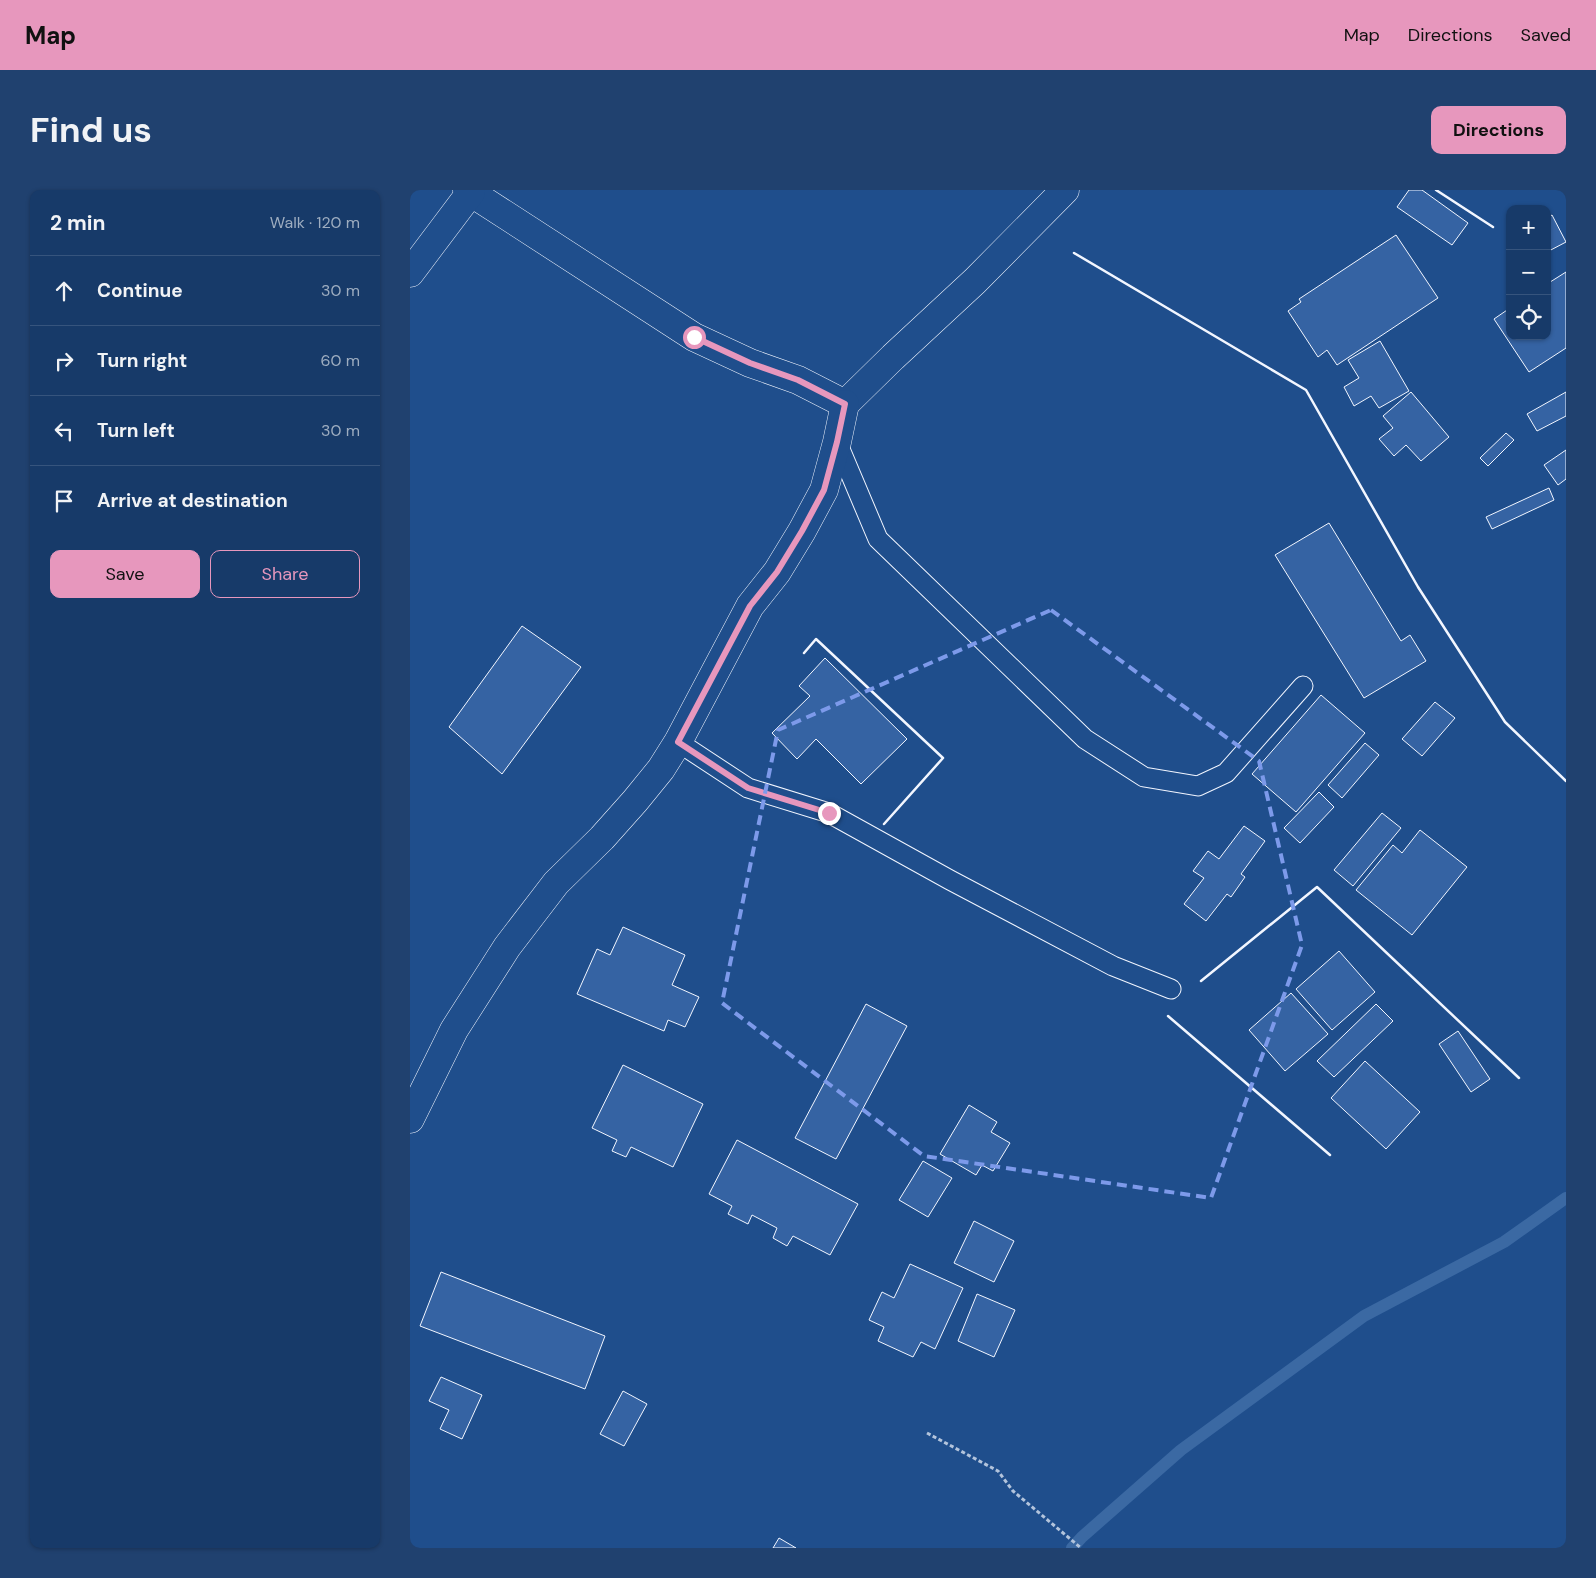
<!DOCTYPE html>
<html lang="en">
<head>
<meta charset="utf-8">
<style>
  :root { --surface:#173a69; --page:#20416f; --text:#f1f3f6; --muted:#9eadc0; --line:#36547d; --accent:#e797bd }
  body { margin:0; font-family:"DM Sans",sans-serif; background:var(--page); color:var(--text) }
  .controls { position:absolute; right:15px; top:15px; display:grid; overflow:hidden; border-radius:10px; box-shadow:0 1px 4px #0004 }
  .controls button { width:45px; height:45px; display:grid; place-items:center; padding:0; border:0; border-bottom:1px solid var(--line); background:var(--surface); color:var(--text); font:25px sans-serif }
  .stop { position:absolute; width:15px; height:15px; margin:-11px; border:4px solid #e797bd; border-radius:50%; background:#fff }
  .stop.end { background:#e797bd; border-color:#fff; box-shadow:0 1px 5px #0008 }
  .list { margin:0; padding:0; list-style:none }
  h2 { display:flex; justify-content:space-between; align-items:center; height:65px; margin:0; padding:0 20px; font-size:21px }
  h2 small { font-size:16px; font-weight:400; color:var(--muted) }
  .list li { display:grid; grid-template-columns:32px 1fr auto; gap:15px; align-items:center; box-sizing:border-box; height:70px; padding:0 20px; border-top:1px solid var(--line) }
  .list b { display:block; font-size:19px; white-space:nowrap }
  .list em { font-size:16px; font-style:normal; color:var(--muted) }
  .actions { display:flex; gap:10px; padding:15px 20px }
  .actions a { flex:1; padding:11px 0; border:1px solid var(--accent); border-radius:10px; text-align:center; font-size:18px; color:var(--accent) }
  .actions .main { background:var(--accent); color:#111 }
  .icon { flex:none; width:28px; height:28px; fill:none; stroke:currentColor; stroke-width:2; stroke-linecap:round; stroke-linejoin:round }
  .map { position:relative; flex:none; width:1156px; height:1358px; overflow:hidden; border-radius:10px }
  header { display:flex; align-items:center; gap:30px; box-sizing:border-box; height:70px; padding:0 25px; background:var(--accent); color:#111 }
  header strong { font-size:24px }
  nav { display:flex; gap:28px; margin-inline-start:auto; font-size:18px }
  .intro { display:flex; align-items:center; justify-content:space-between; box-sizing:border-box; height:120px; padding:0 30px }
  h1 { margin:0; font-size:35px }
  .button { padding:12px 22px; border-radius:10px; background:var(--accent); color:#111; font-size:18px; font-weight:700 }
  main { display:flex; gap:30px; padding:0 30px }
  aside { flex:1; background:var(--surface); border-radius:10px; box-shadow:0 1px 4px #0004 }
  .map>svg:first-child { display:block }
  .lines { fill:none; stroke-linecap:round; stroke-linejoin:round }
  .stream { stroke:#3b69a3; stroke-width:12 }
  .building { fill:#3563a3; stroke:#f2f6ff }
  .lane-casing { stroke:#f2f6ff; stroke-width:21 }
  .street-casing { stroke:#f2f6ff; stroke-width:29 }
  .path { stroke:#b3c4dc; stroke-width:3; stroke-dasharray:4 2.5; stroke-linecap:butt }
  .lane { stroke:#1f4e8c; stroke-width:19 }
  .street { stroke:#1f4e8c; stroke-width:28 }
  .wall { stroke:#f2f6ff; stroke-width:2.5 }
  .route { stroke:#e797bd; stroke-width:6 }
  .marked { fill:none; stroke:#7d9aea; stroke-width:4; stroke-dasharray:10 6; stroke-linejoin:round }
</style>
</head>
<body>
<header>
<strong>Map</strong>
<nav><a>Map</a><a>Directions</a><a>Saved</a></nav>
</header>
<div class="intro"><h1>Find us</h1><a class="button">Directions</a></div>
<main>
<aside>
<h2>2 min<small>Walk · 120 m</small></h2>
<ul class="list">
<li><svg class="icon" aria-label="ahead" viewBox="0 0 24 24"><path d="M12 20V5M6 11l6-6 6 6"/></svg><div><b>Continue</b></div><em>30 m</em></li>
<li><svg class="icon" aria-label="right" viewBox="0 0 24 24"><path d="M7 20v-9h11M14 6l5 5-5 5"/></svg><div><b>Turn right</b></div><em>60 m</em></li>
<li><svg class="icon" aria-label="left" viewBox="0 0 24 24"><path d="M17 20v-9H6M10 6l-5 5 5 5"/></svg><div><b>Turn left</b></div><em>30 m</em></li>
<li><svg class="icon" aria-label="arrive" viewBox="0 0 24 24"><path d="M6 21V4h12l-3 4 3 4H6"/></svg><div><b>Arrive at destination</b></div></li>
</ul>
<div class="actions"><a class="main">Save</a><a>Share</a></div>
</aside>
<div class="map">
<svg width="1156" height="1358" viewBox="0 0 1156 1358">
  <rect width="100%" height="100%" fill="#1f4e8c"/>
  <g class="lines">
    <!-- stream -->
    <polyline class="stream" points="662,1358 672,1347 771,1260 954,1126 1094,1052 1156,1008"/>
  </g>
  <!-- building -->
  <g class="building">
    <polygon points="999,0 1012,0 1058,33 1042,55 987,17"/>
    <polygon points="1142,25 1156,52 1137,62 1137,28"/>
    <polygon points="986,45 1028,108 927,175 917,160 908,167 878,121 891,112 889,109"/>
    <polygon points="1156,82 1156,158 1119,182 1084,129 1100,118 1100,146 1137,146 1137,94"/>
    <polygon points="970,151 999,201 969,218 961,206 944,216 934,197 949,188 938,170"/>
    <polygon points="1001,202 1039,247 1011,271 996,255 984,266 969,249 983,238 973,226"/>
    <polygon points="1156,202 1156,226 1127,241 1117,224"/>
    <polygon points="1096,243 1104,250 1078,276 1070,268"/>
    <polygon points="1156,260 1156,289 1148,295 1134,275"/>
    <polygon points="1139,298 1144,310 1082,339 1076,327"/>
    <polygon points="919,333 991,451 1000,445 1016,471 954,508 865,365"/>
    <polygon points="112,436 171,477 92,584 39,537"/>
    <polygon points="415,468 497,549 451,594 406,549 387,569 362,543 400,506 389,496"/>
    <polygon points="911,505 955,543 886,622 842,584"/>
    <polygon points="1025,512 1045,528 1012,566 992,549"/>
    <polygon points="955,553 969,565 932,608 918,595"/>
    <polygon points="909,602 924,617 890,653 874,638"/>
    <polygon points="972,623 991,638 943,696 924,680"/>
    <polygon points="834,636 855,651 831,684 835,687 821,707 817,704 796,731 774,714 794,688 783,681 798,661 809,669"/>
    <polygon points="1010,640 1057,677 1002,745 946,700 983,655 992,663"/>
    <polygon points="213,737 275,765 262,795 289,807 275,837 258,830 254,841 167,804 187,759 200,765"/>
    <polygon points="929,761 965,802 922,840 886,799"/>
    <polygon points="881,803 918,844 875,881 839,840"/>
    <polygon points="456,814 497,836 426,969 385,948"/>
    <polygon points="966,814 983,831 924,887 907,871"/>
    <polygon points="1048,841 1080,889 1061,902 1029,854"/>
    <polygon points="955,871 1010,922 976,959 921,908"/>
    <polygon points="213,875 293,914 263,977 221,957 216,967 202,961 207,950 182,938"/>
    <polygon points="559,915 587,932 581,942 600,953 583,981 572,975 566,985 530,964"/>
    <polygon points="327,950 448,1014 420,1065 383,1046 377,1056 363,1048 367,1038 342,1025 338,1034 318,1024 322,1016 299,1004"/>
    <polygon points="513,971 542,988 518,1027 489,1010"/>
    <polygon points="564,1031 604,1051 584,1092 544,1073"/>
    <polygon points="500,1074 553,1098 525,1159 511,1152 503,1167 468,1151 474,1137 459,1130 472,1102 484,1108"/>
    <polygon points="31,1082 195,1146 175,1199 10,1136"/>
    <polygon points="567,1104 605,1120 584,1167 548,1151"/>
    <polygon points="31,1187 72,1205 52,1249 30,1239 39,1220 19,1211"/>
    <polygon points="213,1201 237,1214 214,1256 190,1244"/>
    <polygon points="369,1348 386,1358 363,1358"/>
  </g>
  <g class="lines">
    <!-- lane casing -->
    <g class="lane-casing">
      <g id="lane">
        <polyline points="427,252 468,349 675,549 734,587 788,596 816,583 893,496"/>
        <polyline points="268,552 338,598 419,623 540,690 703,776 761,799"/>
      </g>
    </g>
    <!-- street casing -->
    <g class="street-casing">
      <g id="street">
        <polyline points="57,0 284,147 340,173 388,190 435,214 483,167 565,91 655,0"/>
        <polyline points="0,83 61,2"/>
        <polyline points="0,929 44,840 97,757 146,693 192,648 225,611 251,579 268,552 340,416 367,382 392,341 414,300 427,252 435,214"/>
      </g>
    </g>
    <!-- path -->
    <polyline class="path" points="517,1243 588,1281 603,1301 671,1358"/>
    <!-- lane -->
    <use href="#lane" class="lane"/>
    <!-- street -->
    <use href="#street" class="street"/>
    <!-- wall -->
    <g class="wall">
      <polyline points="1026,0 1083,37"/>
      <polyline points="664,63 896,200 1008,397 1095,532 1156,591"/>
      <polyline points="394,463 406,449 533,568 474,634"/>
      <polyline points="791,791 907,697 1109,888"/>
      <polyline points="758,826 920,965"/>
    </g>
  </g>
  <g class="lines">
    <!-- route -->
    <polyline class="route" points="284,147 340,173 388,190 435,214 427,252 414,300 392,341 367,382 340,416 268,552 338,598 419,623"/>
  </g>
  <!-- marked area -->
  <path class="marked" d="M641 420 849 571 892 755 801 1008 514 966 312 813 368 540Z"/>
</svg>
<div class="controls">
<button>+</button>
<button>−</button>
<button><svg class="icon" aria-label="locate" viewBox="0 0 24 24"><circle cx="12" cy="12" r="6"/><path d="M12 2v4M12 18v4M2 12h4M18 12h4"/></svg></button>
</div>
<div class="stop" style="left:284px;top:147px"></div>
<div class="stop end" style="left:419px;top:623px"></div>
</div>
</main>
</body>
</html>
